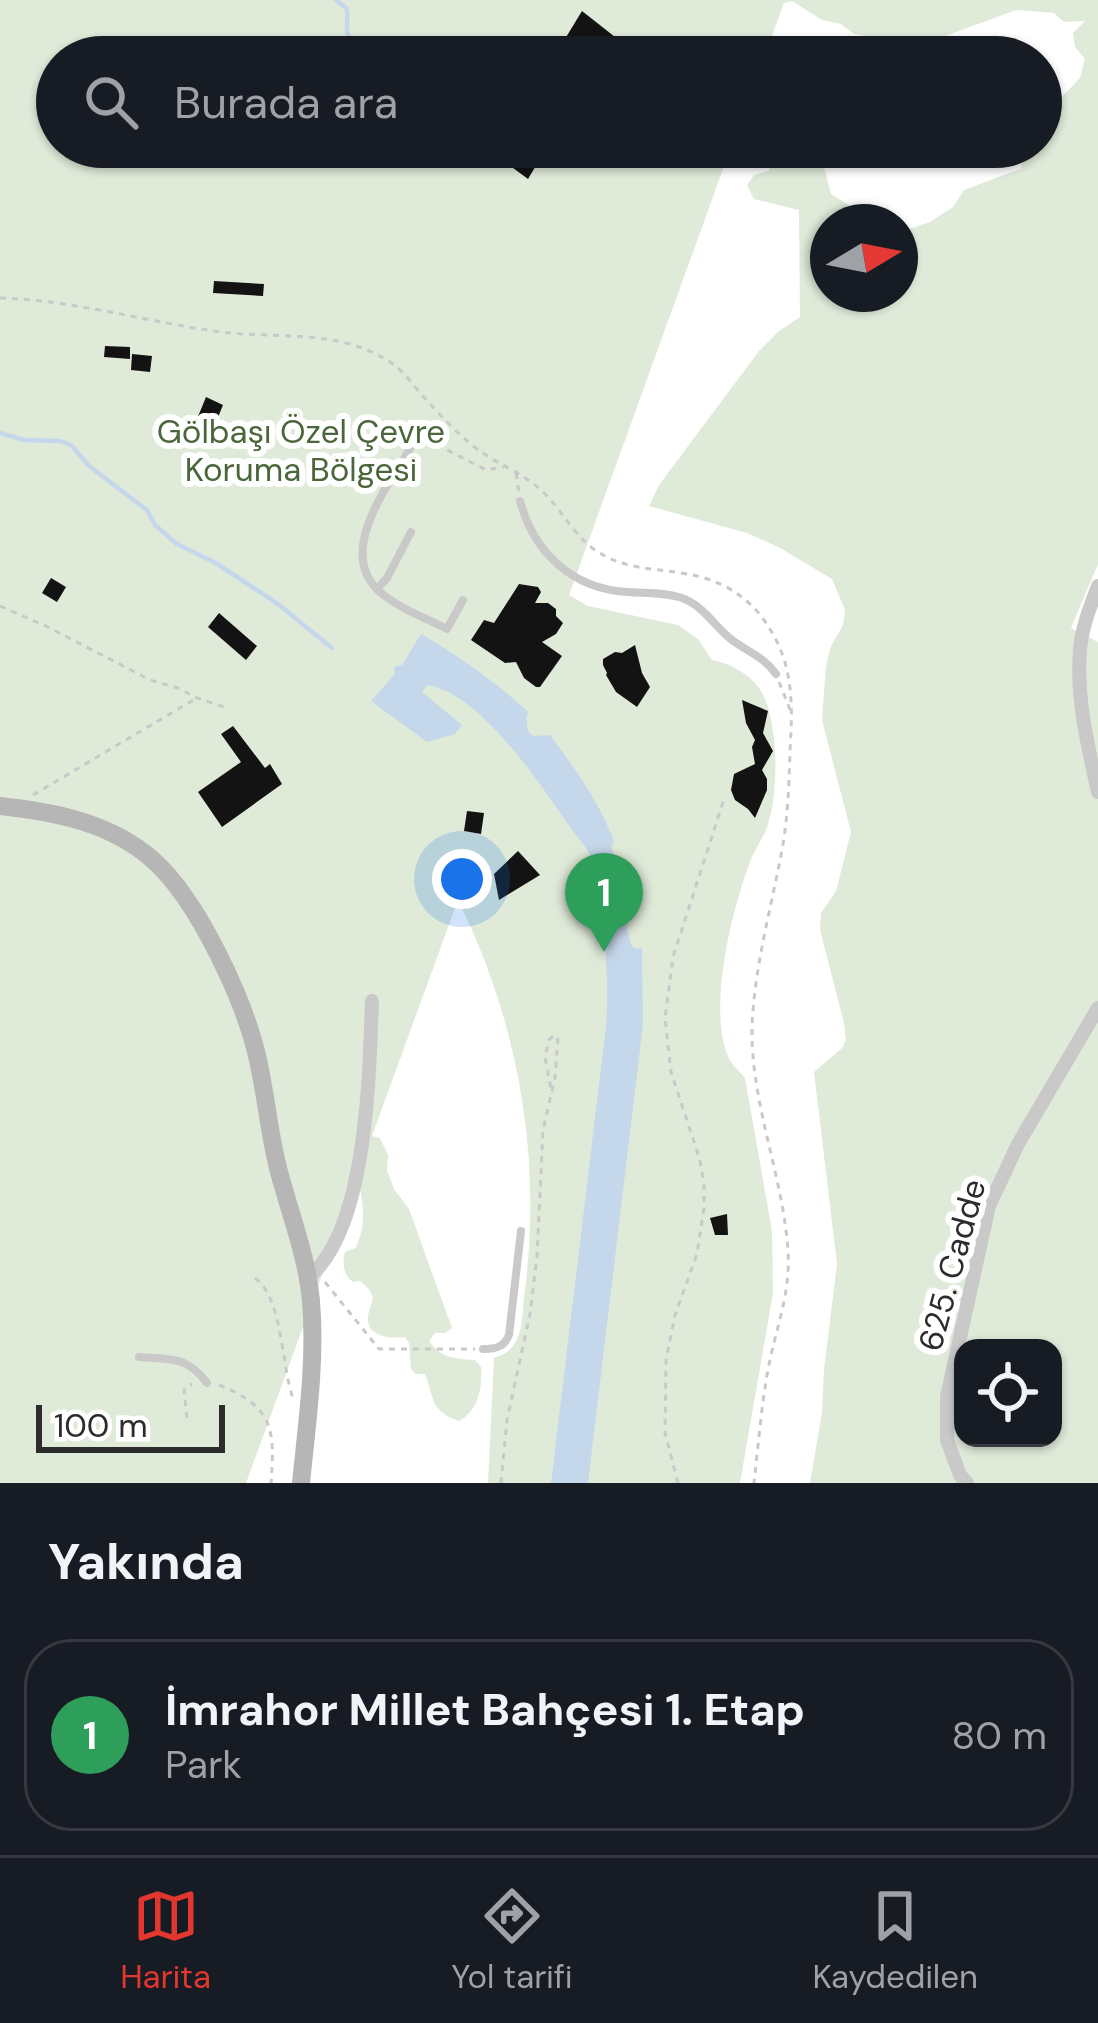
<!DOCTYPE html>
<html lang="tr">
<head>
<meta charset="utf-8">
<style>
  :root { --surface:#171b24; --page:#242831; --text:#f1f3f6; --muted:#9ea1a6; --line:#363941; --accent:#e2372e }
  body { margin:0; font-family:"DM Sans",sans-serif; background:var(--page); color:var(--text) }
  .controls { position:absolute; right:36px; bottom:36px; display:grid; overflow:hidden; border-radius:24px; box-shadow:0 3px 9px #0004 }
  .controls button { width:108px; height:108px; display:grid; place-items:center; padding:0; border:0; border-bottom:3px solid var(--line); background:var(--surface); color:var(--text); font:60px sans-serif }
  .compass { position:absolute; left:810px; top:204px; width:108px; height:108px; border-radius:50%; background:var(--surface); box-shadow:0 3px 9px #0004; rotate:80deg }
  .scale { position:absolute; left:36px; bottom:30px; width:189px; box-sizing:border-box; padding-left:12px; border:6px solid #2c2c2c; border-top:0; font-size:33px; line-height:42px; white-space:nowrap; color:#2c2c2c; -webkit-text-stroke:9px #fff; paint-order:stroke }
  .you { position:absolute; left:462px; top:879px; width:42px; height:42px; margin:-30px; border:9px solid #fff; border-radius:50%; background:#1a73e8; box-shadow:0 0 0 18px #1a73e833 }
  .badge { display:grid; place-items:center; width:78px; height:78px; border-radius:50%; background:var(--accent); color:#fff; font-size:39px; font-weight:700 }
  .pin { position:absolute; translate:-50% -99px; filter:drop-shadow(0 3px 6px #0008) }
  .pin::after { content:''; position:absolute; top:63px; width:42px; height:36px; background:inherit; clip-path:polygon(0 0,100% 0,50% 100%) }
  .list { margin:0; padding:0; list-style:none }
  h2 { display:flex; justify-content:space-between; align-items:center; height:156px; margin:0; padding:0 48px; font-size:51px }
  h2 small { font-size:39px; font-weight:400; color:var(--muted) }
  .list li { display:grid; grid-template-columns:78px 1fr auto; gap:36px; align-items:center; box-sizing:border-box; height:192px; margin:0 24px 24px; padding:0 24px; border:3px solid var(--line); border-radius:48px }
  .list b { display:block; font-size:45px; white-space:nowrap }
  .list p { margin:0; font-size:39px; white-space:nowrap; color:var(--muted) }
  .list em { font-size:39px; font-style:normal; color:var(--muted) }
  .icon { flex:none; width:66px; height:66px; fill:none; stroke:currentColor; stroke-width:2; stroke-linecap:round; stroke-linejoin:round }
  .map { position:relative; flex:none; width:1098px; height:1483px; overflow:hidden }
  .search { position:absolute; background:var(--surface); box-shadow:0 3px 9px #0004; left:36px; right:36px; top:36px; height:132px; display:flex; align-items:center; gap:30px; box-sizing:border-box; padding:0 42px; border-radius:66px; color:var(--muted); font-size:45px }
  .sheet { height:372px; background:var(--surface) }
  nav { display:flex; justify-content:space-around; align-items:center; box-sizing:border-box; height:168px; border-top:3px solid var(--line); background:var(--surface); font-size:33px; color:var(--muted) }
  nav a { display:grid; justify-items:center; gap:6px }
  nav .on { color:var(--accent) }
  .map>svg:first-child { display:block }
  .green { fill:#e0ead9; fill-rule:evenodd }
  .water { fill:#c5d7ea }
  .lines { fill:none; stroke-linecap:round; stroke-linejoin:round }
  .stream { stroke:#c5d7ea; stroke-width:4.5 }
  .building { fill:#131313 }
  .path { stroke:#c9c9c9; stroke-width:3; stroke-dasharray:6 6; stroke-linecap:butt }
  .lane { stroke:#c9c9c9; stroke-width:8 }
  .street { stroke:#c9c9c9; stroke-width:14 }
  .secondary { stroke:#b6b6b6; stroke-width:18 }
  .labels { text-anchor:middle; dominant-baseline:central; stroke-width:12; stroke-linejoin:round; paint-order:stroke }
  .park-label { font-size:33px; fill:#4a663a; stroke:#fff }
  .street-label { font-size:33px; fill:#2c2c2c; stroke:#fff }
</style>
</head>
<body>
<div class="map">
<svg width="1098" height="1483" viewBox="0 0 1098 1483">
  <rect width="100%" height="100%" fill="#fff"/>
  <!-- green -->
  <path class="green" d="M0 0H1098V564L1071 628 1098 642V1483H810L822 1412 824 1369 837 1264 814 1072 842 1048 846 1040 844 1023 820 930 821 913 836 891 851 832 822 720 826 666 831 646 843 625 845 610 832 579 780 548 747 533 649 506 659 485 759 351 779 331 800 317 799 210 754 199 747 185 754 175 769 171 772 157 770 147H812L822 159 831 194 876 222H828V294H900V232L930 222 953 207 964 190 1020 169 1031 147H1041L1042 124 1055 104 1080 78 1085 59 1075 47 1073 33 1085 21 1064 22 1054 13 1016 10 940 38 891 40 854 34 841 24 822 20 792 1 784 3 764 57H57V147H731L569 595 588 606 678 625 698 639 712 660C729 663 748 673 759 688 779 716 779 791 768 824 765 835 757 846 752 857 733 904 707 1008 728 1056 731 1064 739 1071 745 1078L772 1231 773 1293 740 1483H488L494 1358C526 1349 521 1318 525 1289 542 1154 518 1022 458 900L372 1136 380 1138 388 1155 387 1171 394 1189 409 1209 452 1328 445 1333H435L429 1341C441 1358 455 1359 475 1360L481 1367C482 1389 479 1410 459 1421 430 1411 435 1400 425 1374H416L411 1369 409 1343 405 1337C390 1339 366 1337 368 1316 369 1309 372 1304 373 1297L368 1288 360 1281 353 1282C343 1275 342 1263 345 1252L356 1248C367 1221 363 1205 358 1177L246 1483H0ZM963 1348H1053V1438H963Z"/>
  <!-- water -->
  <path class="water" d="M421 634C460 657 495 681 528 712 526 720 525 730 533 736L550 735C575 768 599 802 614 841L611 847 628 891 627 930 631 944 634 948H642L643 1024 588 1483H551L606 1027C608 999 607 972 605 944 603 922 607 902 601 880 593 851 578 840 563 817 536 777 477 692 427 685L422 692 462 725 455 734 427 742 371 701 395 674 394 667 402 665Z"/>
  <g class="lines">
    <!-- stream -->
    <g class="stream">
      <path d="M336 0 347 9C349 34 341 28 358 49V57"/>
      <polyline points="0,433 24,440 60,441 71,445 89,466 147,510 155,525 177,544 216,563 278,604 332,648"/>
    </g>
  </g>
  <!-- building -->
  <g class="building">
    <polygon points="582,11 629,48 625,57 554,57"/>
    <polygon points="515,147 547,147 528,179 505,162"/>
    <polygon points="214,281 264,284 263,296 213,293"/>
    <polygon points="105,346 130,347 130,359 104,357"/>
    <polygon points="132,354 152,356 150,372 131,370"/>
    <polygon points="206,397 223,405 214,427 197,419"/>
    <polygon points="51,578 66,587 57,602 42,593"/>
    <polygon points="519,584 538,587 541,592 535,603 548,603 556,609 556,616 563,623 556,634 542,642 562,656 540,687 536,687 524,678 516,662 505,663 471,640 484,620 494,623"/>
    <polygon points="219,613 257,646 246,660 208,627"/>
    <polygon points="635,645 642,673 650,687 637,707 616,692 606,675 607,673 603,665 603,659 615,652 622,653"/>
    <polygon points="742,700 768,711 763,733 773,751 762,770 767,779 767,790 755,818 748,809 735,800 731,790 734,774 755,764 752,747 755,740 746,723"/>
    <polygon points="233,726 265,768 270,764 282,784 222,827 198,792 241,762 221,734"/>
    <polygon points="467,811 484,813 481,834 464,831"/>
    <polygon points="518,851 540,875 499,900 494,874"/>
    <polygon points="727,1214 728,1235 715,1235 710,1218"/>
  </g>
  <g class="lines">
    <!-- path -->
    <g class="path">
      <path d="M0 298C72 300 143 321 214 331 274 340 337 327 390 362 403 370 412 384 422 395 438 413 454 430 473 446 497 465 526 473 547 496 564 514 575 536 595 550 623 569 650 568 681 573 727 579 759 603 778 644 794 678 792 715 790 751 789 784 788 817 782 850 771 909 754 968 752 1028 751 1105 783 1175 788 1251 791 1295 774 1333 767 1375 761 1411 758 1447 754 1483"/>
      <polyline points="426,439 486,470 504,467"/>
      <polyline points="516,473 519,493"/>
      <polyline points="0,606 48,627 150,680 178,688 197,698 227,708"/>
      <polyline points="779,682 791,712"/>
      <polyline points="33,795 195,699"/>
      <path d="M255 1278C283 1298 281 1365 293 1398"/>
      <polyline points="325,1282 379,1349 475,1349"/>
      <path d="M219 1385C274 1407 275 1430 271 1483"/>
      <polyline points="187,1418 184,1390 192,1384"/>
      <polyline points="501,1483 507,1420 530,1314 537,1257 543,1130 555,1077 558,1037 553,1036 549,1040 545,1057 552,1094"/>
      <polyline points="678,1483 665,1433 666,1360 675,1315 697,1254 704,1208 704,1184 699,1157 671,1072 665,1018 673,957 725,796"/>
    </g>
    <!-- lane -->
    <g class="lane">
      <path d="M416 439C393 479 333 551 380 592 398 608 426 618 447 629L463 600"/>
      <path d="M520 501C533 549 567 584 617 591 639 594 662 591 682 598 704 606 715 627 732 640 748 652 764 657 776 674"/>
      <polyline points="377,589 387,578 411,532"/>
      <path d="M483 1349C496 1349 504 1347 509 1335L521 1231"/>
      <path d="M139 1357C171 1360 186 1355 207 1383"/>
    </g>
    <!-- street -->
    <g class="street">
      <path d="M1098 586C1090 607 1082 627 1080 650 1076 697 1088 747 1098 792"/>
      <path d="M308 1278C368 1229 369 1074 372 1001"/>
      <polyline points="967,1483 960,1475 947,1440 947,1396 989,1206 1018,1144 1098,1008"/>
    </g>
    <!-- secondary -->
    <path class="secondary" d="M0 806C54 812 110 822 153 860 198 900 245 1001 258 1060 266 1096 269 1132 278 1168 289 1211 307 1256 311 1301 316 1361 307 1423 301 1483"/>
  </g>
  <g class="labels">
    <!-- park labels -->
    <g class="park-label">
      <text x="301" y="431">Gölbaşı Özel Çevre<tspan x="301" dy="38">Koruma Bölgesi</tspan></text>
    </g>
    <!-- street labels -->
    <g class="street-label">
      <text transform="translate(952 1265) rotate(-75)">625. Cadde</text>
    </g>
  </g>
</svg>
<div class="controls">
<button><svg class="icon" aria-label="locate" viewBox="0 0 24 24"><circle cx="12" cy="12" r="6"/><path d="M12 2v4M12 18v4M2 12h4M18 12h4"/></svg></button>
</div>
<svg class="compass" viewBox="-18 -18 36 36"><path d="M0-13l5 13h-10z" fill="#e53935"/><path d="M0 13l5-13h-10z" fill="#9ea1a6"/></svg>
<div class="scale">100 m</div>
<div class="you"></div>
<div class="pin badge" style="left:604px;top:952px;background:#2e9e5b">1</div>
<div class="search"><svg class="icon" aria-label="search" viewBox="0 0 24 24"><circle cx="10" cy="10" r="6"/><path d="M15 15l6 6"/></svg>Burada ara</div>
</div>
<section class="sheet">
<h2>Yakında<small></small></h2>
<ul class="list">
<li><span class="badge" style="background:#2e9e5b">1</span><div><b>İmrahor Millet Bahçesi 1. Etap</b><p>Park</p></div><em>80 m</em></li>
</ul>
</section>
<nav>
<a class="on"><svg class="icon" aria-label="map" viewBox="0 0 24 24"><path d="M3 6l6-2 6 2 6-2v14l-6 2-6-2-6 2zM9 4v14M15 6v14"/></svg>Harita</a>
<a><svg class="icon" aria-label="directions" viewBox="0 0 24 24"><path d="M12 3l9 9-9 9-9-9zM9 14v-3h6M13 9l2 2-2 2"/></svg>Yol tarifi</a>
<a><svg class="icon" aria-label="saved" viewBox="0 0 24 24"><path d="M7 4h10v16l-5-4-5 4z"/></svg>Kaydedilen</a>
</nav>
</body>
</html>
